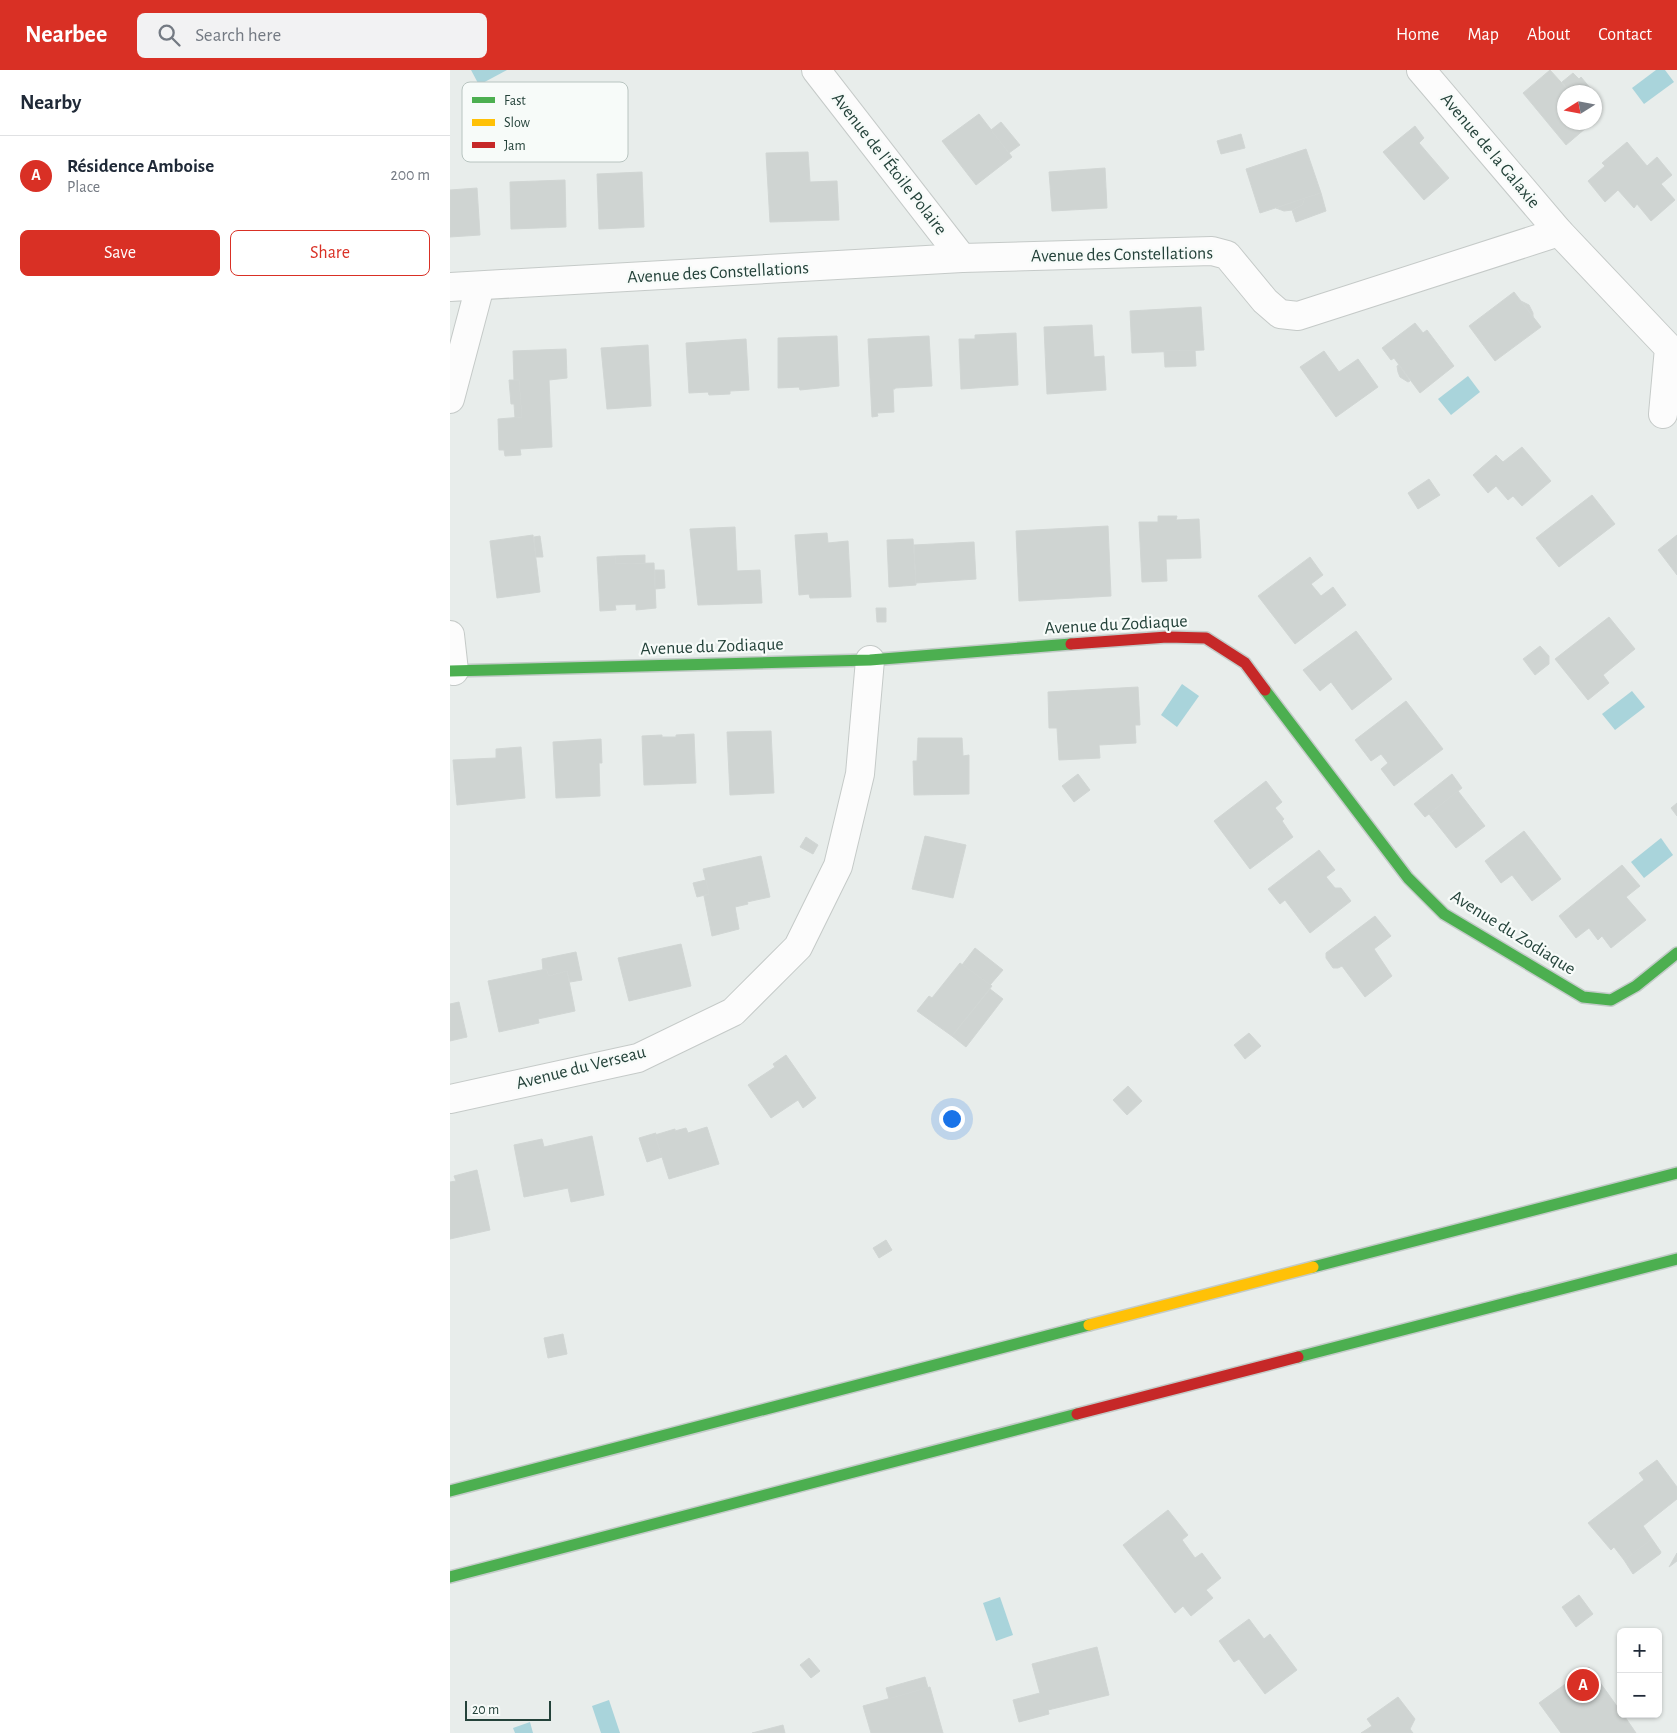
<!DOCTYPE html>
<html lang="en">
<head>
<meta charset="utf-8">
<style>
  :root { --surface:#fff; --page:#f2f2f3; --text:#1f2937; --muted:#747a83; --line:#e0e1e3; --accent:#d93025 }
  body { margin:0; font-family:"Alegreya Sans",sans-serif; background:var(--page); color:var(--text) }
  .controls { position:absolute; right:15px; bottom:15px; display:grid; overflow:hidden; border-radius:8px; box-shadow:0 1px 4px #0004 }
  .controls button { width:45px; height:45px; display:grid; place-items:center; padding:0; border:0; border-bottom:1px solid var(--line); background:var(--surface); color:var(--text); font:25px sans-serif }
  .compass { position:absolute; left:1107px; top:15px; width:45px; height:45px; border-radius:50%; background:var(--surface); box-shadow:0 1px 4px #0004; rotate:259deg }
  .scale { position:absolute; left:15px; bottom:12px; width:86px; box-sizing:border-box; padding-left:5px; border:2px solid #24423a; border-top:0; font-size:14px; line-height:18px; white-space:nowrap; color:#24423a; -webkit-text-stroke:4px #f7fbf9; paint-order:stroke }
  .you { position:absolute; left:501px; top:1048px; width:18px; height:18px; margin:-12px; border:4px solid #fff; border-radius:50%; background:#1a73e8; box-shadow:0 0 0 8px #1a73e833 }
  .badge { display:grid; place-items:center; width:32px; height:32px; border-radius:50%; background:var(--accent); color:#fff; font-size:16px; font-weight:700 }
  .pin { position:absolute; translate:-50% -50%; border:2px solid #fff; box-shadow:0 1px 5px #0006 }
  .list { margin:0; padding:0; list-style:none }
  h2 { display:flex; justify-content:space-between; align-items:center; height:65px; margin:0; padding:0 20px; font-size:21px }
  h2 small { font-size:16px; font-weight:400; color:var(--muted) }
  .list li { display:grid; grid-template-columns:32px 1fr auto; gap:15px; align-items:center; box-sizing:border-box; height:80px; padding:0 20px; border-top:1px solid var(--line) }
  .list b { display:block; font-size:19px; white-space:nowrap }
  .list p { margin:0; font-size:16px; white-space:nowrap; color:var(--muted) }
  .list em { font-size:16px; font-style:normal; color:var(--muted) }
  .actions { display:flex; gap:10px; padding:15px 20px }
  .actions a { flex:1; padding:11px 0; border:1px solid var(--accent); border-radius:8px; text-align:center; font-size:18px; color:var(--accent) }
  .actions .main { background:var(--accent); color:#fff }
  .icon { flex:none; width:28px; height:28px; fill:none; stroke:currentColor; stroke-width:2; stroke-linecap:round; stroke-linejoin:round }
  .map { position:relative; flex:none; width:1227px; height:1663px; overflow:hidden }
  header { display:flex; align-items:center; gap:30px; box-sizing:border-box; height:70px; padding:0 25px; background:var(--accent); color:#fff }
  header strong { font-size:24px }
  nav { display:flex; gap:28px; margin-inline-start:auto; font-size:18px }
  .search { width:350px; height:45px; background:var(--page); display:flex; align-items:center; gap:12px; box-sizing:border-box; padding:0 18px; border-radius:8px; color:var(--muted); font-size:19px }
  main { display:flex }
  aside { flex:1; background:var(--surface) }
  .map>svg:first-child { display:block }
  .water { fill:#a9d4db }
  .building { fill:#cfd4d2; stroke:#d1d6d4 }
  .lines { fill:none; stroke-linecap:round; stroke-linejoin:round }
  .street-casing { stroke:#c5cac8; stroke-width:30 }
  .fast-casing { stroke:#c3cbc8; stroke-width:14 }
  .slow-casing { stroke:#c3cbc8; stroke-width:14 }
  .jam-casing { stroke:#c3cbc8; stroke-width:14 }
  .street { stroke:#fcfcfc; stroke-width:28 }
  .fast { stroke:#4caf50; stroke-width:11 }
  .slow { stroke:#ffc107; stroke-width:11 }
  .jam { stroke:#c62828; stroke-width:11 }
  .labels { text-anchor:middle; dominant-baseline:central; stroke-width:4.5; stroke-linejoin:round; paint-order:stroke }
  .street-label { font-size:18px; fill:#24423a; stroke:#f7fbf9 }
  .key { fill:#f7fbf9; stroke:#b8c4c0; stroke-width:1 }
  .key-label { font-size:14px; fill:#24423a }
</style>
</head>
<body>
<header>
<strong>Nearbee</strong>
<div class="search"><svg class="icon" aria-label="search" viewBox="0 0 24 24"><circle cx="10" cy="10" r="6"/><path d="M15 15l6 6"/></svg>Search here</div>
<nav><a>Home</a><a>Map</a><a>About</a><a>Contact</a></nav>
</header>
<main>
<aside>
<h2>Nearby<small></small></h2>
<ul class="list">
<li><span class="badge">A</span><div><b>Résidence Amboise</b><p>Place</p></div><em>200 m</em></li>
</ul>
<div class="actions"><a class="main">Save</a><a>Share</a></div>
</aside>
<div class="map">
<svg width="1227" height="1663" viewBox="0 0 1227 1663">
  <rect width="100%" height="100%" fill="#e8edeb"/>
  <!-- water -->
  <g class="water">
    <polygon points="21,0 57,0 29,15"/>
    <polygon points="1206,0 1215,0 1224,12 1194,34 1182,18"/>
    <polygon points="1018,306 1030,322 1001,345 988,329"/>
    <polygon points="732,614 749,626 727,657 711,645"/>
    <polygon points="1182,621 1195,637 1165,660 1152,644"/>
    <polygon points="1211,768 1223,785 1194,808 1181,792"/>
    <polygon points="550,1527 563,1565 546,1571 533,1533"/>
    <polygon points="159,1630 170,1663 151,1663 142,1636"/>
    <polygon points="80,1652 83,1663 65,1663 63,1658"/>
  </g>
  <!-- building -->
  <g class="building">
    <polygon points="1100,0 1120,22 1114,22 1114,52 1143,52 1116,75 1073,23"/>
    <polygon points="1123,3 1129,9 1131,7 1141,19 1140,22 1120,22 1112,12"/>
    <polygon points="1144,35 1150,41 1144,46"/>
    <polygon points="529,44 562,87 526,115 492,71"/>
    <polygon points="551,52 570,75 559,83 541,60"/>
    <polygon points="965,56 974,68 969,73 999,108 974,130 933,82"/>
    <polygon points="791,64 795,78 771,84 767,71"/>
    <polygon points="1177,72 1197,96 1207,87 1222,105 1211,114 1225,130 1201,151 1187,134 1184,138 1168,120 1155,132 1138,111 1155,96 1152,93"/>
    <polygon points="856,79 871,123 810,143 796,99"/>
    <polygon points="358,82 360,112 387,111 389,150 320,152 316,83"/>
    <polygon points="655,98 657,138 602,141 599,102"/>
    <polygon points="192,102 194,157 149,159 147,104"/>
    <polygon points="115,110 116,157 61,159 60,112"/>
    <polygon points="27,118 30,165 0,167 0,120"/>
    <polygon points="871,123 876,141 846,152 842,140 852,135 855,128"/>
    <polygon points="855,128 852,135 842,140 834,141 826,138"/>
    <polygon points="1064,222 1091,257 1045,291 1019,256"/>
    <polygon points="1071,231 1079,235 1083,243 1083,247"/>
    <polygon points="751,237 754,280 682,283 680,241"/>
    <polygon points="965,253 973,263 977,260 1004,296 970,323 944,288 941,290 932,278"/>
    <polygon points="642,255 644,287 654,286 656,320 597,324 594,257"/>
    <polygon points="566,263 568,315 511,319 509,269 525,269 525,265"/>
    <polygon points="387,266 389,316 350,320 349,317 328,318 328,268"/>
    <polygon points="479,266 482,316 445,318 445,319 443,319 444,342 427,343 428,346 422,347 418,269"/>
    <polygon points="296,269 299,320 280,321 280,324 259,325 258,322 239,323 236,273"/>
    <polygon points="198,275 201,336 157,339 151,278"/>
    <polygon points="116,279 117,308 99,310 102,377 70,379 71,385 55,386 54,380 49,380 48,349 72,347 69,310 64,311 63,281"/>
    <polygon points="745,280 746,296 715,297 714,281"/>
    <polygon points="874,281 889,302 908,289 928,317 886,347 850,297"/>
    <polygon points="949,295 960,311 958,312 950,307 948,302 947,296"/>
    <polygon points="59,310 69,310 72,347 65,348 64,334 61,334"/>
    <polygon points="1072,377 1101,411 1072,436 1063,426 1058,430 1046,416 1038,423 1023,405 1046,385 1053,392"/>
    <polygon points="979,409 990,425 968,439 958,423"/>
    <polygon points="1142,425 1165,454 1109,497 1086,468"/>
    <polygon points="708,446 727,446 726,450 749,449 751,488 716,489 717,511 692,512 689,452 708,452"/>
    <polygon points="658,456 661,526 569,531 566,461"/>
    <polygon points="285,457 287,501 310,500 312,533 248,535 240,459"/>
    <polygon points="377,463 378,473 398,471 401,527 360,528 359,524 349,525 345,465"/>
    <polygon points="83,465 90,522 47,528 40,471"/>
    <polygon points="1227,465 1227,505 1208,480"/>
    <polygon points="90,466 93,487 86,487 84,467"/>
    <polygon points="463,469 466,515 439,517 437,470"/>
    <polygon points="524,472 526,509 466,513 464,475"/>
    <polygon points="195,485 195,493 166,494 165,486"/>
    <polygon points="165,486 166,494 204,493 206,538 186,540 186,534 165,535 166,540 150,541 147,487"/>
    <polygon points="860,487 873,505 861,514 871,526 883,517 896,535 845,574 808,526"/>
    <polygon points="205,500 214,500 215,518 205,519"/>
    <polygon points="426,538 436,538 436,552 427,552"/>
    <polygon points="1159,547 1185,579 1153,605 1159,613 1138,630 1105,589"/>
    <polygon points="906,561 942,609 902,640 881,612 870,621 853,600"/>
    <polygon points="1090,576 1099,586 1099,594 1085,605 1073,589"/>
    <polygon points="688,617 690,655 685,655 686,673 649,675 650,688 609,690 607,658 599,658 598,622"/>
    <polygon points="956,631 993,679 944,716 931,699 938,693 931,684 921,691 905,670"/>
    <polygon points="321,661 324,723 280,725 277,662"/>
    <polygon points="244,664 246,713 194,715 192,666 212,665 212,667 226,667 226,665"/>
    <polygon points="468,668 512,668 513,686 519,685 519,724 464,725 463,691 467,691"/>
    <polygon points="151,669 152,693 149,693 150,726 106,728 103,672"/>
    <polygon points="71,677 75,728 7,735 3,690 46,688 46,679"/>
    <polygon points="628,704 640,720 624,732 612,716"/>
    <polygon points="1002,704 1012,718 975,747 964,734"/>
    <polygon points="816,711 832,732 825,738 834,749 832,751 843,767 800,799 764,751"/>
    <polygon points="1008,721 1035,756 1006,778 979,744"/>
    <polygon points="1227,733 1227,746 1221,738"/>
    <polygon points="1074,761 1111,809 1082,831 1062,805 1051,813 1035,791"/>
    <polygon points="475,766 516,775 503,828 462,819"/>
    <polygon points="356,767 368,775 363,784 350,777"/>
    <polygon points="869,780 885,800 876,807 885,818 891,818 901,831 860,863 835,830 830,834 818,819"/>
    <polygon points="311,786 320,827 297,832 298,834 285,837 289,859 262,866 254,826 259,824 253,799"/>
    <polygon points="1172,795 1190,816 1176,827 1196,850 1161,878 1152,866 1148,870 1139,858 1126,868 1109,846"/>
    <polygon points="256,810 259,824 247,827 243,813"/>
    <polygon points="925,846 941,866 924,879 942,906 915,927 892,896 888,898 883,898 876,888 876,883"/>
    <polygon points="231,874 241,916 179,931 168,888"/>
    <polygon points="525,878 553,900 540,915 512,895"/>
    <polygon points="126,882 132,910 120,912 117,901 99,906 96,899 93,900 92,889"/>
    <polygon points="510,893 542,916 502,966 467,941 479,926 482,928"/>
    <polygon points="96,899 99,906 117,901 125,941 88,949 89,953 49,962 38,911"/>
    <polygon points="540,919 553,929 516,977 502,966"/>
    <polygon points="9,932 17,967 0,971 0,934"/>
    <polygon points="799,963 811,976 795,989 784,975"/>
    <polygon points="336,985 366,1028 353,1038 348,1030 321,1048 298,1015 325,997 323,994"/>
    <polygon points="678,1016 692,1031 677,1045 663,1030"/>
    <polygon points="257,1057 269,1094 219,1109 205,1065 225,1059 225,1061 236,1058 238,1063"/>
    <polygon points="206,1063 205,1065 212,1087 197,1092 189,1068"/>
    <polygon points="142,1066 154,1125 121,1132 118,1118 74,1127 64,1075 92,1069 94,1077"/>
    <polygon points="27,1100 40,1160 0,1169 0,1112 6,1111 4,1106"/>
    <polygon points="436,1170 442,1180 429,1188 423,1178"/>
    <polygon points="113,1264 117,1284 98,1288 94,1268"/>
    <polygon points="1207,1390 1227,1417 1227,1429 1193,1456 1202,1469 1174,1490 1164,1477 1161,1480 1138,1453 1194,1410 1189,1403"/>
    <polygon points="718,1440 738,1465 732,1470 745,1488 752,1483 771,1508 756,1520 763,1528 741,1546 733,1536 725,1543 673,1475"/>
    <polygon points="1202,1469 1211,1482 1210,1484 1183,1504 1174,1490"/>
    <polygon points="1227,1483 1227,1491 1219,1497"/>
    <polygon points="1129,1525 1143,1544 1126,1557 1112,1537"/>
    <polygon points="799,1549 814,1569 820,1564 847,1600 815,1624 789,1589 784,1592 769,1571"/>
    <polygon points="647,1577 659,1625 598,1640 599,1644 569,1652 563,1630 590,1623 582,1594"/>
    <polygon points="359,1588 370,1601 361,1608 350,1595"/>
    <polygon points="1139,1597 1171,1642 1171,1644 1173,1644 1186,1663 1111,1663 1089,1633"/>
    <polygon points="475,1607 478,1618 439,1629 436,1618"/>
    <polygon points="480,1617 493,1663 421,1663 413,1636"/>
    <polygon points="948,1627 965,1649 960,1659 963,1663 911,1663 922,1656 917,1649"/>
    <polygon points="333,1655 335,1663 302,1663"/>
  </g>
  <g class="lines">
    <!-- street casing -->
    <g class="street-casing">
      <g id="street">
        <polyline points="366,0 512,188"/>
        <polyline points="971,0 1109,162"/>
        <polyline points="0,217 512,188 762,181 777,185 815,231 830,244 848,246 1109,162 1219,278 1213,344"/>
        <polyline points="0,329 30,216"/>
        <polyline points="0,565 4,601"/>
        <polyline points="0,1029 188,988 283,942 348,877 388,796 410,704 420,590"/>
      </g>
    </g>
    <!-- fast casing -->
    <g class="fast-casing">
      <g id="fast">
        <polyline points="0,601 420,590 621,574"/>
        <polyline points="815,620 958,808 994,844 1133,927 1161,930 1186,916 1227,883"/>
        <polyline points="863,1197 1227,1103"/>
        <polyline points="848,1287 1227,1189"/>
        <polyline points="0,1421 639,1255"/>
        <polyline points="0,1507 627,1344"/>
      </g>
    </g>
    <!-- slow casing -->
    <g class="slow-casing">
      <polyline id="slow" points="639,1255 863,1197"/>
    </g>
    <!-- jam casing -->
    <g class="jam-casing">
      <g id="jam">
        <polyline points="621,574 717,567 756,568 795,593 815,620"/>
        <polyline points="627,1344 848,1287"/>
      </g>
    </g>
    <!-- street -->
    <use href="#street" class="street"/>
    <!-- fast -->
    <use href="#fast" class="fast"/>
    <!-- slow -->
    <use href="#slow" class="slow"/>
    <!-- jam -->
    <use href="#jam" class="jam"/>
  </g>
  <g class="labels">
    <!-- street labels -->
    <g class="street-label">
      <text transform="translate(1040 81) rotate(50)">Avenue de la Galaxie</text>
      <text transform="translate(439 94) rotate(52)">Avenue de l'Étoile Polaire</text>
      <text transform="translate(672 185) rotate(-1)">Avenue des Constellations</text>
      <text transform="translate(268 203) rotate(-3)">Avenue des Constellations</text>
      <text transform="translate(666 555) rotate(-3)">Avenue du Zodiaque</text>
      <text transform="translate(262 577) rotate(-2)">Avenue du Zodiaque</text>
      <text transform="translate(1063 863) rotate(32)">Avenue du Zodiaque</text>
      <text transform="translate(131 998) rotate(-14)">Avenue du Verseau</text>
    </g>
  </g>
  <!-- legend -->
  <rect x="12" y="12" width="166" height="80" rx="8" class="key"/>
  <rect x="22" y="27" width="23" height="6" fill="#4caf50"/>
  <rect x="22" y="49" width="23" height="7" fill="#ffc107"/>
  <rect x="22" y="72" width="23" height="6" fill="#c62828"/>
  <g class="key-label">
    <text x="54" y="35">Fast</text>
    <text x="54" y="57">Slow</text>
    <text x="54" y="80">Jam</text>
  </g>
</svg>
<div class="controls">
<button>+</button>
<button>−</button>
</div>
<svg class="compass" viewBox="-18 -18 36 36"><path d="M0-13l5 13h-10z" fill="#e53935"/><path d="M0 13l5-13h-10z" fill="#747a83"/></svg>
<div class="scale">20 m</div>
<div class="you"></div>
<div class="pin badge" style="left:1133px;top:1615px">A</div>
</div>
</main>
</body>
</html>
